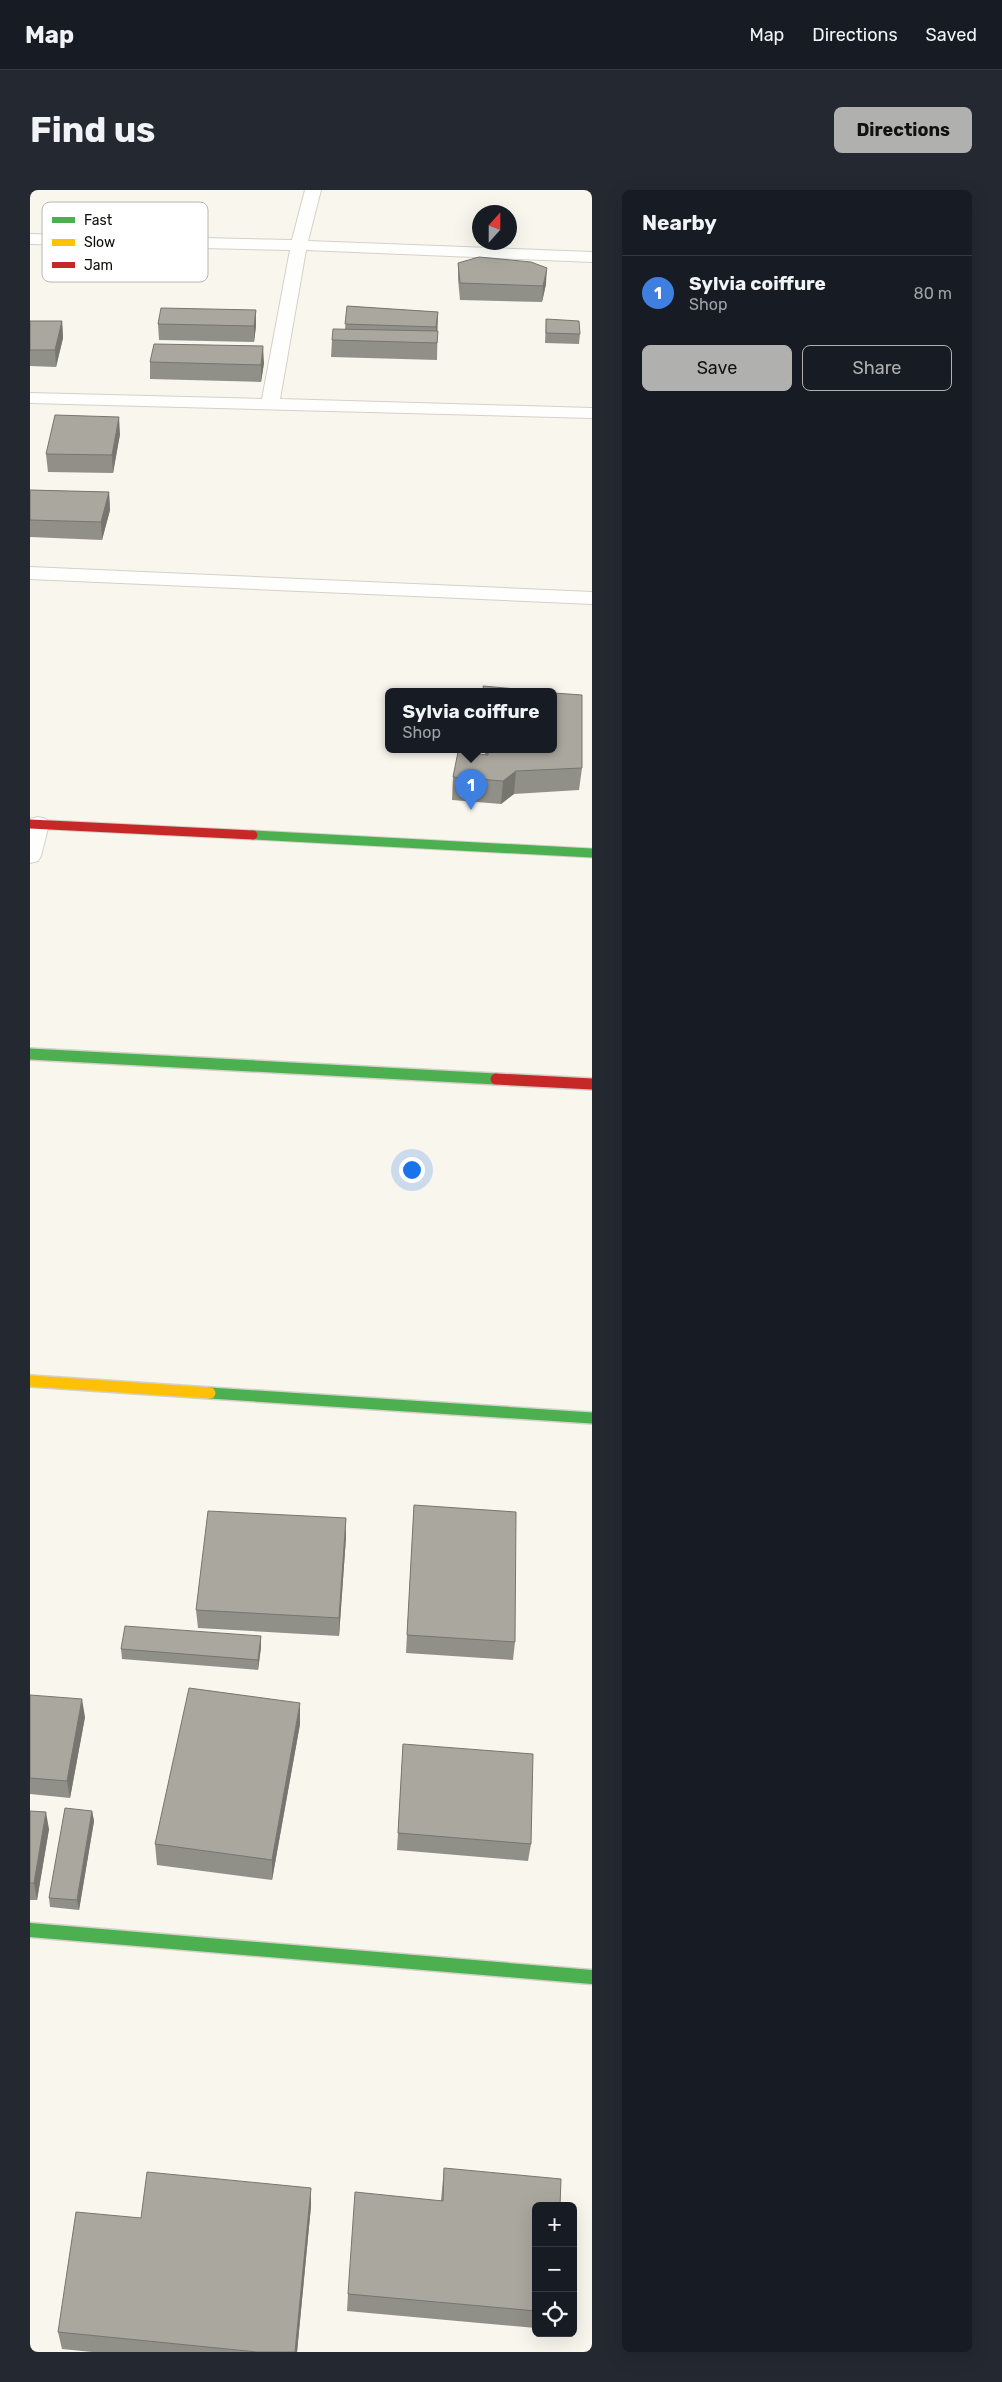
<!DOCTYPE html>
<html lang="en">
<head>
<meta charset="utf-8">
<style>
  :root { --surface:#171b24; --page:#242831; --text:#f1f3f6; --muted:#9ea1a6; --line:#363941; --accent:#b0b0ae }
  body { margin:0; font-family:Rubik,sans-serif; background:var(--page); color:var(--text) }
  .controls { position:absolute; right:15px; bottom:15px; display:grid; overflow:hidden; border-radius:8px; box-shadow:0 5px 20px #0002 }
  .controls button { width:45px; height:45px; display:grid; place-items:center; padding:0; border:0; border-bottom:1px solid var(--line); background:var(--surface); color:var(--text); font:25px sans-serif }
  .compass { position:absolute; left:442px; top:15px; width:45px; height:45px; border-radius:50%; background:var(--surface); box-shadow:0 5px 20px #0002; rotate:21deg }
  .you { position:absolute; left:381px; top:979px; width:18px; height:18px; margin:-12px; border:4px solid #fff; border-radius:50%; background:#1a73e8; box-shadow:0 0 0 8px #1a73e833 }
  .badge { display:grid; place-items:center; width:32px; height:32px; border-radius:50%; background:var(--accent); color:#fff; font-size:16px; font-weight:700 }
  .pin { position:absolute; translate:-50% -41px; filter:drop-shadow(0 1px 2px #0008) }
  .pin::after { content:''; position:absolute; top:26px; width:18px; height:15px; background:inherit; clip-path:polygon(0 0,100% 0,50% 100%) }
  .popup { position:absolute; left:355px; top:498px; width:172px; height:65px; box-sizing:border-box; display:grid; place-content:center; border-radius:8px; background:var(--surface); filter:drop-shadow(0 1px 4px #0005); font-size:16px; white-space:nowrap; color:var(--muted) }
  .popup b { font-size:19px; color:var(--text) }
  .popup::after { content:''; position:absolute; left:50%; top:100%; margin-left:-10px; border:10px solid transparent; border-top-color:var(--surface) }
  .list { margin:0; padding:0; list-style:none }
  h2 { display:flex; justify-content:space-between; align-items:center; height:65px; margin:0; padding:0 20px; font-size:21px }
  h2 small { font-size:16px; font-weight:400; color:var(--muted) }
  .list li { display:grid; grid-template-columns:32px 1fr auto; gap:15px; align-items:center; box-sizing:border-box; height:75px; padding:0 20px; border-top:1px solid var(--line) }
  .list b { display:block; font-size:19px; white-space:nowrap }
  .list p { margin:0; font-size:16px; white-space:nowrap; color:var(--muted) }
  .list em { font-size:16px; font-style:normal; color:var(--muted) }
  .actions { display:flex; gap:10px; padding:15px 20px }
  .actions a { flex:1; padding:11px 0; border:1px solid var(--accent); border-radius:8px; text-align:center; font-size:18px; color:var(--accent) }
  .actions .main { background:var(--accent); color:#111 }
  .icon { flex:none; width:28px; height:28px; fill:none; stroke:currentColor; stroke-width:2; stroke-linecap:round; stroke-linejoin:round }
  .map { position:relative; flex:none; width:562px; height:2162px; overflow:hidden; border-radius:8px }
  header { display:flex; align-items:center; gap:30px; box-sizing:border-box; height:70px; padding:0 25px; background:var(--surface); border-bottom:1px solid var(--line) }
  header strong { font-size:24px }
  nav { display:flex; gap:28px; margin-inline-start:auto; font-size:18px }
  .intro { display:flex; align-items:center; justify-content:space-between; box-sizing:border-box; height:120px; padding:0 30px }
  h1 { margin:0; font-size:35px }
  .button { padding:12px 22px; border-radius:8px; background:var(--accent); color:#111; font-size:18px; font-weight:700 }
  main { display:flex; gap:30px; padding:0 30px }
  aside { flex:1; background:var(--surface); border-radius:8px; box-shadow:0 5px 20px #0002 }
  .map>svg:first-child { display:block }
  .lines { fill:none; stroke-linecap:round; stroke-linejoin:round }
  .street-casing { stroke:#d3d1c8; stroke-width:2 }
  .fast-far2-casing { stroke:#d3d1c8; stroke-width:11 }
  .fast-far1-casing { stroke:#d3d1c8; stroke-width:14 }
  .fast-casing { stroke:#d3d1c8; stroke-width:17 }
  .slow-casing { stroke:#d3d1c8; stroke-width:14 }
  .jam-far1-casing { stroke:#d3d1c8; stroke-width:11 }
  .jam-casing { stroke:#d3d1c8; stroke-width:14 }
  .street { fill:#fefefc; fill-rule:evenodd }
  .fast-far2 { stroke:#4caf50; stroke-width:9 }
  .fast-far1 { stroke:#4caf50; stroke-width:11 }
  .fast { stroke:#4caf50; stroke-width:14 }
  .slow { stroke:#ffc107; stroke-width:11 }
  .jam-far1 { stroke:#c62828; stroke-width:9 }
  .jam { stroke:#c62828; stroke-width:11 }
  .wall { fill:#919088 }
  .shaded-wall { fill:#76756f }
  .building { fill:#a9a79e; stroke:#76756f }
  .key { fill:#fff; stroke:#b7b6b4; stroke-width:1 }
  .key-label { font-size:14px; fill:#0f0d05 }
</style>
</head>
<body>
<header>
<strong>Map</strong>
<nav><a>Map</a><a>Directions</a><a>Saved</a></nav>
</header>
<div class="intro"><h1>Find us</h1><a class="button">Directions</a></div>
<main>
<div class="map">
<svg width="562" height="2162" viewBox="0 0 562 2162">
  <rect width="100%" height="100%" fill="#f9f6ee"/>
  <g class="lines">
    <!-- street casing -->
    <g class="street-casing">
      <g id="street">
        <polygon points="275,0 291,0 278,51 562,62 562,72 276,60 250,209 562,218 562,228 0,213 0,203 232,209 260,60 0,54 0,44 262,50"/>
        <polygon points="0,377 562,402 562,414 0,389"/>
        <polygon points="8,627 16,629 19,634 11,666 8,671 0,673 0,629"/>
      </g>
    </g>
    <!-- fast-far2 casing -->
    <g class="fast-far2-casing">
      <polyline id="fast-far2" points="223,645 562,663"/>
    </g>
    <!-- fast-far1 casing -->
    <g class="fast-far1-casing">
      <g id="fast-far1">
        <polyline points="0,864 466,889"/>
        <polyline points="180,1203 562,1228"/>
      </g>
    </g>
    <!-- fast casing -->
    <g class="fast-casing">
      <polyline id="fast" points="0,1740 562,1787"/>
    </g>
    <!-- slow casing -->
    <g class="slow-casing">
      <polyline id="slow" points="0,1191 180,1203"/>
    </g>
    <!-- jam-far1 casing -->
    <g class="jam-far1-casing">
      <polyline id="jam-far1" points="0,634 223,645"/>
    </g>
    <!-- jam casing -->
    <g class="jam-casing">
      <polyline id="jam" points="466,889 562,894"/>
    </g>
    <!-- street -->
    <use href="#street" class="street"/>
    <!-- fast-far2 -->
    <use href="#fast-far2" class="fast-far2"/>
    <!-- fast-far1 -->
    <use href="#fast-far1" class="fast-far1"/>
    <!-- fast -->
    <use href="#fast" class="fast"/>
    <!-- slow -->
    <use href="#slow" class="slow"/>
    <!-- jam-far1 -->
    <use href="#jam-far1" class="jam-far1"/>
    <!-- jam -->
    <use href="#jam" class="jam"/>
  </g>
  <!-- wall -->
  <g class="wall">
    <polygon points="428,73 516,94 512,112 430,110 428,89"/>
    <polygon points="317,116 408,122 407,170 301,167 302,150 315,139"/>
    <polygon points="226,120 226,136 224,152 129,150 128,134"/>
    <polygon points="516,129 550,144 549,154 515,153"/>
    <polygon points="0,131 32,131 33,148 26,177 0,176"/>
    <polygon points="120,172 234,173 231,192 120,189"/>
    <polygon points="90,244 83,283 18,282 16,264"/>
    <polygon points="0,300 79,302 80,320 72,350 0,347"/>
    <polygon points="455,559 524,559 552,578 549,600 484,604 471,614 422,610 423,587 455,564"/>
    <polygon points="384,1315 485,1452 483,1470 376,1463"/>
    <polygon points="316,1347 309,1446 168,1438 166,1420"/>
    <polygon points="231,1457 228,1480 92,1469 91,1459"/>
    <polygon points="0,1505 55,1527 40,1608 0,1604"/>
    <polygon points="270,1534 242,1690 127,1675 125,1654"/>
    <polygon points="373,1554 501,1654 498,1671 367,1660"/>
    <polygon points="0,1621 19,1639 7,1710 0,1710"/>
    <polygon points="62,1621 64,1631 49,1720 20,1717 19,1708"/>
    <polygon points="414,1978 506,2016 506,2138 317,2121 318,2104 411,2010"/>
    <polygon points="281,2016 267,2162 62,2162 32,2159 28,2142 111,2028"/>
  </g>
  <!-- shaded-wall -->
  <g class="shaded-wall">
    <polygon points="517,78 516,94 512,112 513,96"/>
    <polygon points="226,120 226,136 224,152 224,136"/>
    <polygon points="408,122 407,139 406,153 406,137"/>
    <polygon points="32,131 33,148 26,177 25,160"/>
    <polygon points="233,156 234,173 231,192 231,175"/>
    <polygon points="89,227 90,244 83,283 82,265"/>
    <polygon points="79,302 80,320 72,350 71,332"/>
    <polygon points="486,581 484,604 471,614 473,591"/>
    <polygon points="316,1328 316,1347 309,1446 309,1428"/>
    <polygon points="231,1446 231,1457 228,1480 228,1470"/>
    <polygon points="52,1509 55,1527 40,1608 37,1591"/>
    <polygon points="270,1513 270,1534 242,1690 242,1670"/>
    <polygon points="62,1621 64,1631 49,1720 47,1710"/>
    <polygon points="16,1622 19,1639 7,1710 4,1693"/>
    <polygon points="281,1998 281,2016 267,2162 265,2162"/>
  </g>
  <!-- building -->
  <g class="building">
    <polygon points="449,67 501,72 517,78 513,96 430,93 428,73"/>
    <polygon points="317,116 408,122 406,137 315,134"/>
    <polygon points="131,118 226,120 224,136 128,134"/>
    <polygon points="516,129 549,131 550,144 516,143"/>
    <polygon points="0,131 32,131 25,160 0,160"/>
    <polygon points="303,139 408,141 407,153 302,150"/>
    <polygon points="124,154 233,156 231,175 120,172"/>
    <polygon points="25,225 89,227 82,265 16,264"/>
    <polygon points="0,300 79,302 71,332 0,330"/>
    <polygon points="453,496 508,501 454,501"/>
    <polygon points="524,503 552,505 552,578 486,581 473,591 423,587 428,562 458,565 458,559 524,559"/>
    <polygon points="384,1315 486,1322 485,1452 377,1445"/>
    <polygon points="178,1321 316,1328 309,1428 166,1420"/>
    <polygon points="95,1436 231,1446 228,1470 91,1459"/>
    <polygon points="159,1498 270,1513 242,1670 125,1654"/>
    <polygon points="0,1505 52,1509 37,1591 0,1588"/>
    <polygon points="373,1554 503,1564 501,1654 368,1643"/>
    <polygon points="35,1618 62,1621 47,1710 19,1708"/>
    <polygon points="0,1621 16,1622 4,1693 0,1693"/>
    <polygon points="414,1978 531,1989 530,2016 506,2016 506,2121 318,2104 325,2002 413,2011"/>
    <polygon points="117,1982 281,1998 265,2162 227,2162 28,2142 46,2022 111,2028"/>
  </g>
  <!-- legend -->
  <rect x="12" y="12" width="166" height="80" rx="8" class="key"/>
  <rect x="22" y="27" width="23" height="6" fill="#4caf50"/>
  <rect x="22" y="49" width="23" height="7" fill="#ffc107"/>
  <rect x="22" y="72" width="23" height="6" fill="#c62828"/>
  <g class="key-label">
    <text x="54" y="35">Fast</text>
    <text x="54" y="57">Slow</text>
    <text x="54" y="80">Jam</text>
  </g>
</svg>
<div class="controls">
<button>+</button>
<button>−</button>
<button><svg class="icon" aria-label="locate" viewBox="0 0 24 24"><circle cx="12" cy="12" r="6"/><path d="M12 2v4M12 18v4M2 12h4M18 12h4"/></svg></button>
</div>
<svg class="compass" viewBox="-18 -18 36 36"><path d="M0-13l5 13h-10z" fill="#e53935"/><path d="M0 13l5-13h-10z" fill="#9ea1a6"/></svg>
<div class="you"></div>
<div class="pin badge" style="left:441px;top:620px;background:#3f7fe0">1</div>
<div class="popup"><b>Sylvia coiffure</b>Shop</div>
</div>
<aside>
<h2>Nearby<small></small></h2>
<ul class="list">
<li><span class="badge" style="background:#3f7fe0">1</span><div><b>Sylvia coiffure</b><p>Shop</p></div><em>80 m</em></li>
</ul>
<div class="actions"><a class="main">Save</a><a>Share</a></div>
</aside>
</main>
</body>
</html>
